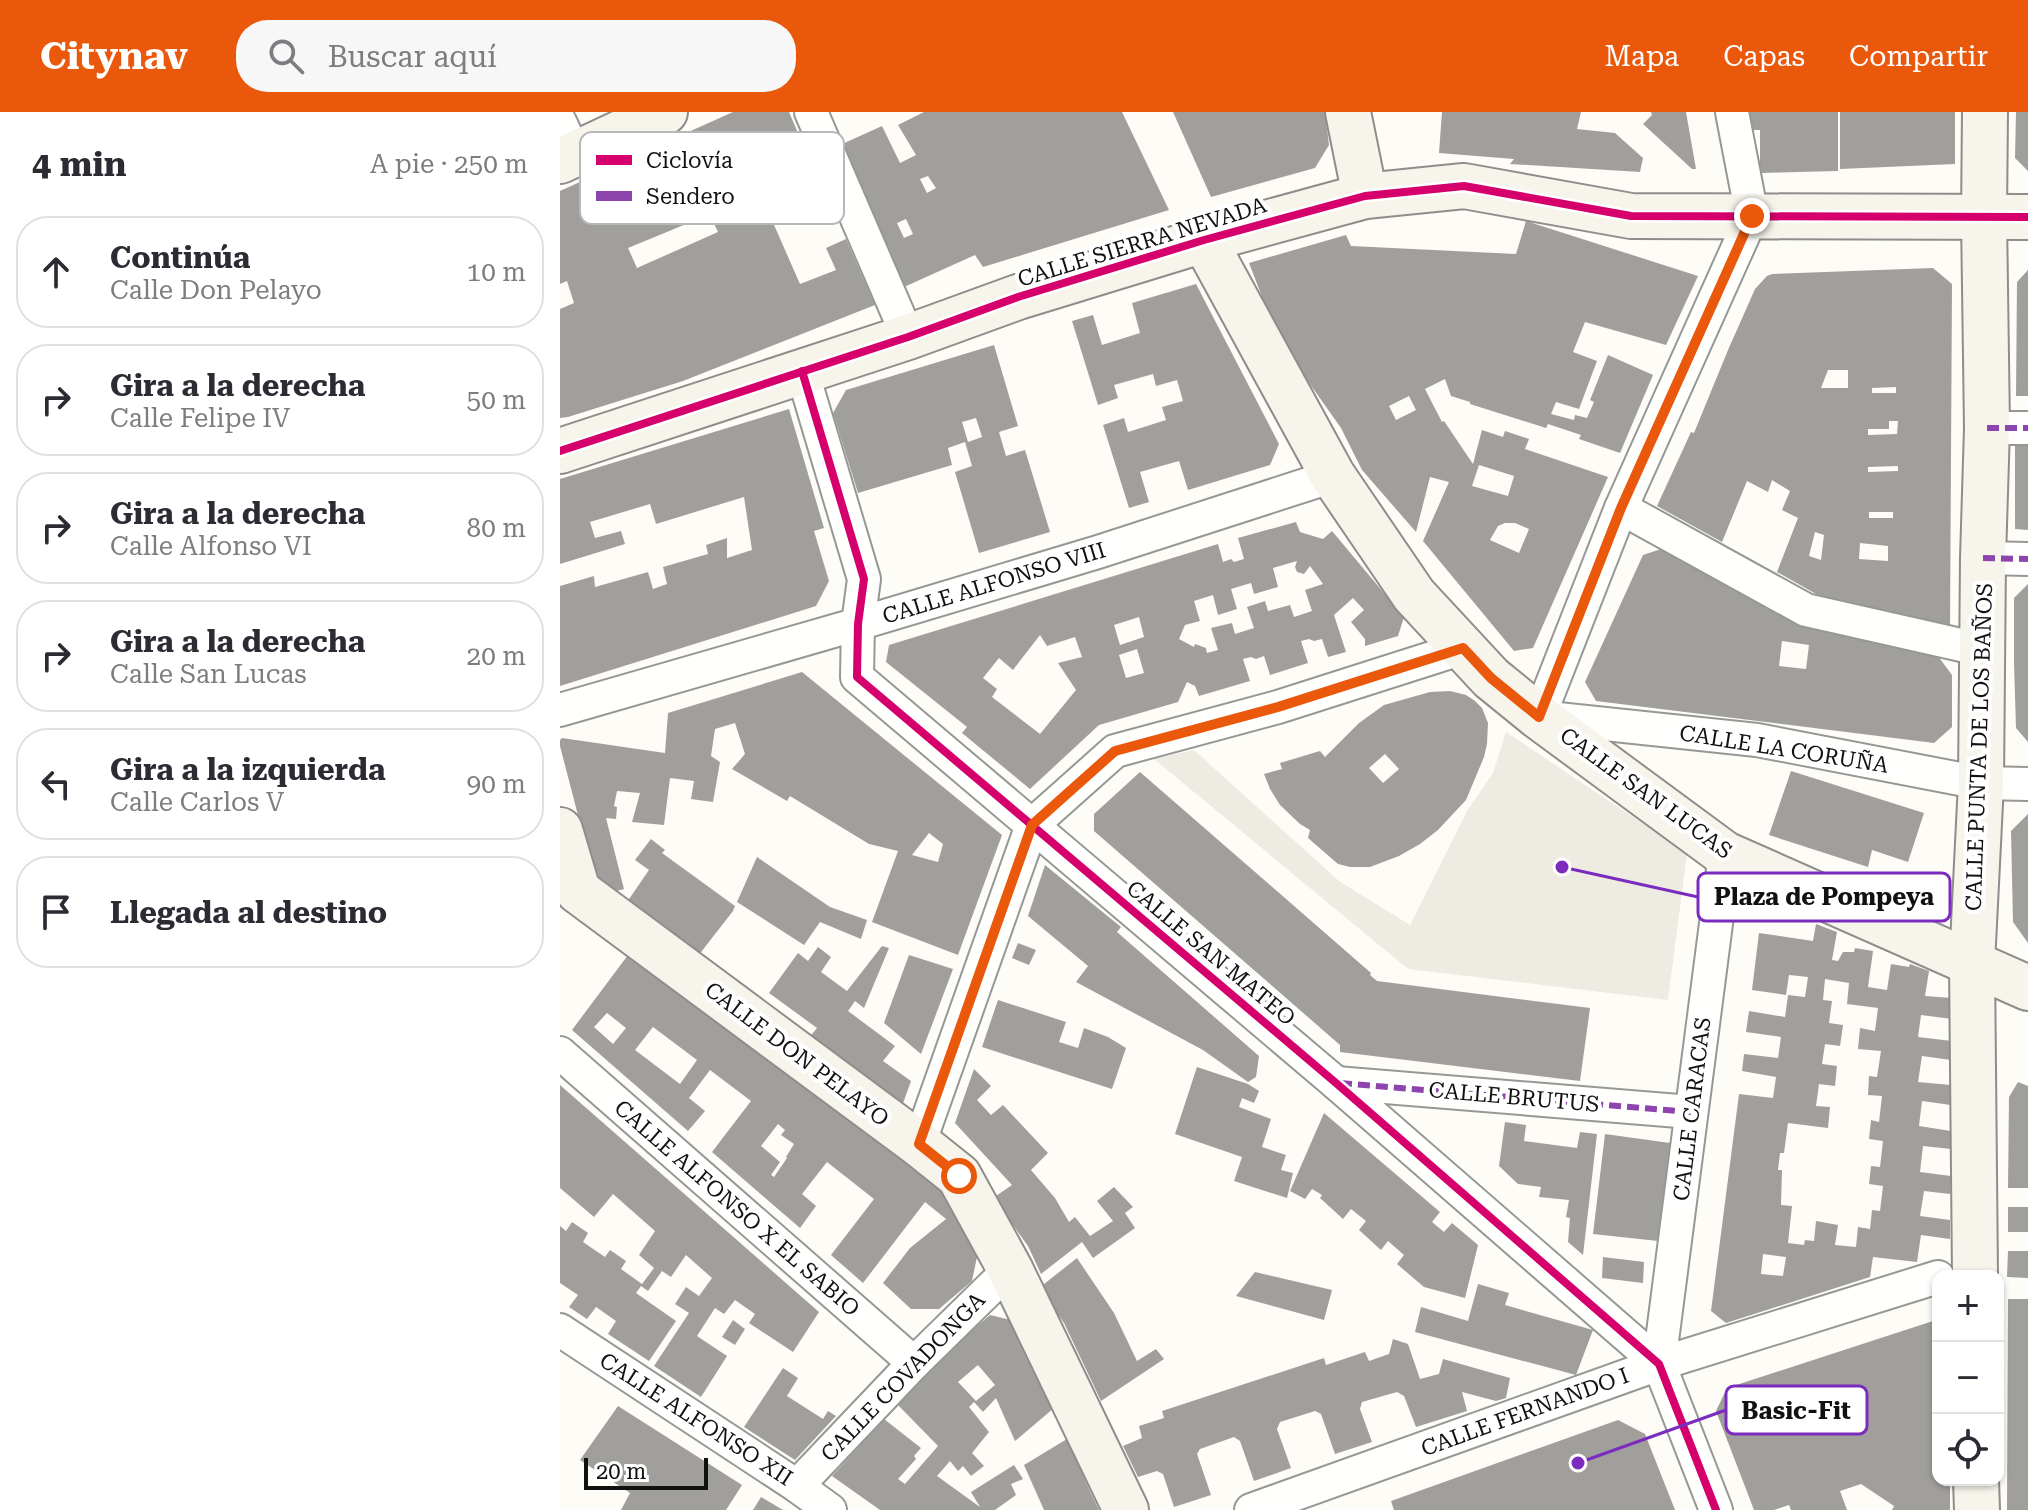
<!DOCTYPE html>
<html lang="es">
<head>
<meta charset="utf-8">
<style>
  :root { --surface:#fff; --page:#f7f7f7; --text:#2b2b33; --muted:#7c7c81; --line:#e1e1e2; --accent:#ea580c }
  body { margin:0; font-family:"Roboto Serif",serif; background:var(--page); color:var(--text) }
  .controls { position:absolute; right:24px; bottom:24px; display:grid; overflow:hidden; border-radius:16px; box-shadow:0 2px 6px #0004 }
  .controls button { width:72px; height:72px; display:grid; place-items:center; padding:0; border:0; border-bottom:2px solid var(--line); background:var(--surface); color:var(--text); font:40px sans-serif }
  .scale { position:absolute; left:24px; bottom:20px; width:124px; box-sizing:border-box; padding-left:8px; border:4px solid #111; border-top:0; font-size:22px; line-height:28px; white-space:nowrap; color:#111; -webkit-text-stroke:6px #fff; paint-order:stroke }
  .stop { position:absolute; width:24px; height:24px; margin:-18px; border:6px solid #ea580c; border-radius:50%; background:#fff }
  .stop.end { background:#ea580c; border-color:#fff; box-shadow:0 2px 8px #0008 }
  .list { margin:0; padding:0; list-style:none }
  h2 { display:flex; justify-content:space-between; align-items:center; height:104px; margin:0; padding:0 32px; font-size:34px }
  h2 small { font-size:26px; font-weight:400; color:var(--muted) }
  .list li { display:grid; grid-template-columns:52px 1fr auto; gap:24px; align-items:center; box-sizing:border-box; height:112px; margin:0 16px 16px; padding:0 16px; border:2px solid var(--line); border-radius:32px }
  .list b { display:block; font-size:30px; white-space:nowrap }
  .list p { margin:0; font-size:26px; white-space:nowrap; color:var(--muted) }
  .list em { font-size:26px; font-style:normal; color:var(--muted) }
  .icon { flex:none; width:44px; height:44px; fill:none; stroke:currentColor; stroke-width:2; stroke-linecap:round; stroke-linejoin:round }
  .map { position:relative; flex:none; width:1468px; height:1398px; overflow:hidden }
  header { display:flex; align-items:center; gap:48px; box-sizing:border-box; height:112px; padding:0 40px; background:var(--accent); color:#fff }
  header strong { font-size:38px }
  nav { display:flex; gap:44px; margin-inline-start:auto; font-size:28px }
  .search { width:560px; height:72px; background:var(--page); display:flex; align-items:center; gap:20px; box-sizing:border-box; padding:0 28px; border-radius:32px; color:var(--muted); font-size:30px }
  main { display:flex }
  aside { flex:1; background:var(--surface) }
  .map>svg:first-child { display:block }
  .plaza { fill:#edebe2 }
  .building { fill:#a19f9c; fill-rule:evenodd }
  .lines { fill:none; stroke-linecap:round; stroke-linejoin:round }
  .street-casing { stroke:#979795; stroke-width:36 }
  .secondary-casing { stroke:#8e8d8b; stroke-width:48 }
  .street { stroke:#fffffe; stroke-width:32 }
  .secondary { stroke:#f6f4eb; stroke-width:44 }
  .quiet { stroke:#8e44ad; stroke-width:6; stroke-dasharray:12 6; stroke-linecap:butt }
  .cycleway-casing { stroke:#fff; stroke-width:13 }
  .cycleway { stroke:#d6006c; stroke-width:8 }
  .route { stroke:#ea580c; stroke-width:10 }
  .labels { text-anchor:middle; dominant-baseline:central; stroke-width:8; stroke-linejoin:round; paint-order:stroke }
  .street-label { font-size:22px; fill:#111; stroke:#fff }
  .key { fill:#fff; stroke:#b8b8b8; stroke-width:2 }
  .key-label { font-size:22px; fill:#111 }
  .leader { fill:none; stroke:#7b2cbf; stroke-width:3 }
  .callout-dot { fill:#7b2cbf; stroke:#fff; stroke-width:3 }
  .callout { fill:#fff; stroke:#7b2cbf; stroke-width:3 }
  .callout-label { font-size:24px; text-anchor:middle; font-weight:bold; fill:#111 }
</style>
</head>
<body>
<header>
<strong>Citynav</strong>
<div class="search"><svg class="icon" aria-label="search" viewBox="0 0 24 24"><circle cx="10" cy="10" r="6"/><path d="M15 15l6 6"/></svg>Buscar aquí</div>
<nav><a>Mapa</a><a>Capas</a><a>Compartir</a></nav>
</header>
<main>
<aside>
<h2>4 min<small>A pie · 250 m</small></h2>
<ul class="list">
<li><svg class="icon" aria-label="ahead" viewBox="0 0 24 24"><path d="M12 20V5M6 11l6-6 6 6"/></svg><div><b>Continúa</b><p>Calle Don Pelayo</p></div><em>10 m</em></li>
<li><svg class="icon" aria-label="right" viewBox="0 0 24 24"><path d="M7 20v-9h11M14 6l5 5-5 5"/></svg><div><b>Gira a la derecha</b><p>Calle Felipe IV</p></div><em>50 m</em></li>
<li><svg class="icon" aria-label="right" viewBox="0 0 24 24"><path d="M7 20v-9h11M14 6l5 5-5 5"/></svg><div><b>Gira a la derecha</b><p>Calle Alfonso VI</p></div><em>80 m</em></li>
<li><svg class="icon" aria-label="right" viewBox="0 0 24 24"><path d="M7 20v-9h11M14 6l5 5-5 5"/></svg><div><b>Gira a la derecha</b><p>Calle San Lucas</p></div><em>20 m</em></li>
<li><svg class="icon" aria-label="left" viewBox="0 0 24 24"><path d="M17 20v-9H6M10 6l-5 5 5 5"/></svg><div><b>Gira a la izquierda</b><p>Calle Carlos V</p></div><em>90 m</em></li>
<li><svg class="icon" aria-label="arrive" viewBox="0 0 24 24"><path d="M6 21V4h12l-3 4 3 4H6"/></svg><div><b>Llegada al destino</b></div></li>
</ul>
</aside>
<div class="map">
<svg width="1468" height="1398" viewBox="0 0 1468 1398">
  <rect width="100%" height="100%" fill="#fdfcf7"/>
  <!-- plaza -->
  <polygon class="plaza" points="946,620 1127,741 1108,888 848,857 594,647 634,638 779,769 850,813 907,699 933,661"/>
  <!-- building -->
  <g class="building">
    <polygon points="173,0 229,0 247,42 143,90 115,26"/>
    <path d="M364 0H562L609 98 423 155 415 143 344 175 280 33 322 14 340 51 356 43 338 13ZM368 64 376 76 367 81 360 67ZM346 107 353 122 344 126 337 111Z"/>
    <polygon points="613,0 765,0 769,33 755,56 651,85"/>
    <polygon points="882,0 1021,0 1017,17 1055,21 1083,46 1080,60 950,52 954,47 879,41"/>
    <polygon points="1091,0 1126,0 1136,57 1132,57 1083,12 1092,3"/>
    <polygon points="1189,0 1278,0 1278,59 1200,61 1200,18 1192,18"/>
    <polygon points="1280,0 1395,0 1395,52 1280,57"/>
    <polygon points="1456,0 1468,0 1468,59 1455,46"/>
    <polygon points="99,34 131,110 68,136 77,156 158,120 148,99 171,89 180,110 207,97 240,172 276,158 266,136 286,127 315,193 123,269 8,305 0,306 0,197 14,191 7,169 0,172 0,79"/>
    <path d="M966 109 1138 164 1106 233 1025 210 1013 240 1037 249 1019 297 996 290 991 302 1014 308 1015 303 1027 306 1034 290 1030 288 1048 243 1093 263 1060 341 1019 327 1021 323 988 312 986 316 910 292V290L891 284 885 267 865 277 882 310 884 309 913 352 922 318 943 325 945 319 969 327 965 337 1048 365 973 536 954 539 863 429 889 370 870 365 856 420 802 358 781 316 728 241 713 213 689 151 786 123 791 134 956 142ZM849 284 856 298 836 308 829 294ZM919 353 954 364 948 384 912 374ZM945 411H955L969 417 959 441 930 428 938 414Z"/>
    <path d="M1373 156 1392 172 1390 517 1256 482 1217 460 1238 406 1222 398 1230 379 1212 368 1208 380 1187 369 1162 430 1097 394 1131 320 1134 321 1168 238 1195 177 1207 164 1212 162ZM1268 258H1288V276H1261ZM1336 275V281H1312V276ZM1329 309H1338L1337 322 1308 323V317H1329ZM1338 354V359L1308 360V355ZM1309 400H1333V406H1309ZM1255 420 1264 423 1261 448 1249 444ZM1300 431 1328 434V449L1299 447Z"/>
    <polygon points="1468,158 1468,284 1456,284 1457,170"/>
    <polygon points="636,172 719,332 710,353 628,378 619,349 580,360 589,390 569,396 543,313 564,306 568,320 606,308 602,295 623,289 617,268 596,274 593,262 554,273 558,286 538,293 512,209 533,203 542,233 580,221 572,191"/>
    <path d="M434 233 458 314 439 320 446 344 465 338 490 420 419 441 395 360 412 354 405 330 388 336 392 353 298 381 273 301 286 278ZM416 306 422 325 408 330 402 310Z"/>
    <polygon points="229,297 264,416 254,419 269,469 256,494 0,574 0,474 34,464 35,475 88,460 93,477 107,472 103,455 148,442 146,433 167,426 167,446 192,438 184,385 96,412 90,392 30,410 35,426 61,419 65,432 0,452 0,367"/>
    <polygon points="1455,334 1468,334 1468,418 1455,417"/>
    <path d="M736 410 740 420 763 427 772 419 844 505 838 524 805 534V527L791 510 804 498 793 486 774 503 786 540 768 545 762 527 754 529 749 527 741 529 748 551 710 563 704 544 696 547 691 545 683 547 690 569 639 584 635 574 627 570 618 590 539 613 470 677 402 621 407 615 326 550 329 533 658 432 663 450 671 447 674 450 684 447 678 426ZM737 449 735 455 737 460 744 462 750 454 763 472 745 478 752 499 734 505 730 493 708 499 705 489 687 495 694 516 675 522 672 511 651 516 658 538 647 541 646 536 635 532 634 535 619 527 625 513 640 509 634 489 653 483 658 503 677 497 671 477 691 471 694 482 718 475 713 456ZM579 505 584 525 560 533 554 513ZM480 523 487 534 515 525 522 545 498 551 516 578 480 622 432 585 437 577 423 566 439 546 453 558ZM577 537 584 561 566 566 559 543Z"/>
    <path d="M1107 435 1375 540 1392 563V615L1374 631 1036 589 1025 570 1083 443ZM1222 529 1249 533 1246 557 1219 554Z"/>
    <polygon points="1468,472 1468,630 1456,616 1454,552 1454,486"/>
    <path d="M242 560 442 723 398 843 312 810 338 739 309 732 230 684 227 689 172 657 185 642 175 611 155 617 151 644 160 650 153 690 131 687 134 669 110 666 104 713 72 710 80 681 57 679 54 694 57 695 56 707 46 706 64 777 53 780 34 765 0 634V628L2 626 105 641 108 601ZM369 721 383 732 378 750 352 743Z"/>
    <path d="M890 579 906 583 915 589 922 596 928 611 927 632 924 645 906 688 878 718 860 732 839 744 810 755H790L778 752 748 726 750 718 740 712 720 693 710 677 704 662 722 657 720 651 760 639 765 645 799 611 824 593 870 580ZM825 642 839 657 823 671 809 656Z"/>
    <polygon points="1231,659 1364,701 1348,750 1312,738 1308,755 1209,723"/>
    <polygon points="580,660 811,861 810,863 817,869 1030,896 1020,969 780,940 780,933 534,719 534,702"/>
    <polygon points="1468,702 1468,831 1453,810 1451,719"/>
    <polygon points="91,727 105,738 102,741 175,794 173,799 138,844 67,790 89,758 75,748"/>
    <polygon points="197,745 270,795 307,808 301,827 260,810 244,833 177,790"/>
    <polygon points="485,753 561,815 557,820 699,944 696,965 688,970 643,938 516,870 528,854 468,804"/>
    <path d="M1256 812 1277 820 1272 848 1278 849 1283 840H1294L1295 836 1313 839 1308 875 1327 878 1331 852 1349 855 1350 852 1369 859 1365 884 1392 886V907L1361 903 1358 925 1392 929 1391 948 1362 944 1358 970 1391 973V993L1362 989 1359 1014 1391 1019V1037L1363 1034 1360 1060 1391 1064 1390 1082 1364 1079 1360 1104 1390 1108V1127L1361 1123 1357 1150 1313 1145 1310 1165 1166 1211 1151 1199 1179 982 1213 986 1216 965 1182 959 1184 942 1218 946 1221 925 1186 920 1189 899 1225 905 1228 883 1245 885 1248 865 1229 863 1226 883 1192 878 1199 821 1253 829ZM1265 867 1289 871 1287 892 1318 896 1315 919 1300 916 1298 937 1321 939 1317 965 1309 964 1308 983 1322 984 1319 1010 1311 1008 1309 1027 1323 1029 1320 1055 1311 1054 1309 1072 1323 1074 1320 1099 1312 1098 1310 1117 1298 1115 1296 1135 1275 1133 1278 1113 1256 1109 1254 1129 1245 1128 1244 1133 1228 1131 1232 1094 1221 1093 1222 1058H1218L1220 1041H1224L1228 1011 1268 1016 1270 995 1256 994 1259 972 1275 974 1277 954 1262 952 1265 932 1280 934 1283 913 1269 911 1272 889 1263 888ZM1203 1142 1226 1145 1223 1164 1201 1162Z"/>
    <polygon points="458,831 476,838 469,853 452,846"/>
    <polygon points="322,834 329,836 304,896 295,889 288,899 335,934 323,949 351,969 342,994 248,927 257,916 209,881 238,841 248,849 258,835 271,845 261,860 287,879"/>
    <path d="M71 839 401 1088 418 1140 412 1169 379 1197H351L323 1171 350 1136 386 1107 365 1090 303 1171 271 1143 314 1087 267 1050 242 1082 256 1094 240 1116 152 1040 191 989 150 958 129 986 145 999 128 1019 12 918ZM47 901 66 916 53 932 34 915ZM93 915 137 948 120 972 75 938ZM218 1012 225 1018 221 1023 234 1032 226 1045 227 1046 214 1065 211 1063 220 1050 201 1034Z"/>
    <polygon points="349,843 393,857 361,942 324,911"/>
    <polygon points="438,888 506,910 499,930 518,936 524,916 548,925 566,936 552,977 422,935"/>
    <polygon points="637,955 688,972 699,979 694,991 682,986 679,995 711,1007 702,1035 726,1043 721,1058 733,1061 727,1086 674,1069 682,1045 615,1022"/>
    <polygon points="414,957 431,974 417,988 431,1003 443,993 488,1041 471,1058 495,1086 509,1110 515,1105 530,1124 553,1109 537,1089 554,1075 573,1095 565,1101 575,1116 533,1146 522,1130 481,1162 468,1134 433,1086 452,1073 395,1011"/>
    <polygon points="1458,970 1468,974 1468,1076 1448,1076 1449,985"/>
    <polygon points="0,973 259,1200 233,1240 189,1211 195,1202 175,1188 164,1202 155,1196 137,1224 167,1244 141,1285 94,1254 129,1201 115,1192 126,1175 139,1184 152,1166 126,1143 111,1165 102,1159 88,1179 81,1174 76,1181 116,1209 89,1249 48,1222 56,1209 36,1195 27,1207 9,1195 18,1183 0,1171 0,1114 6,1119 12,1110 28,1121 23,1130 45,1145 50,1138 66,1149 61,1157 82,1172 94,1156 79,1143 95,1119 53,1082 34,1105 0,1076"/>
    <polygon points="764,1001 880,1100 872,1110 884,1120 892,1111 918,1133 905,1186 864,1175 837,1152 844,1143 828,1129 821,1138 799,1118 806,1109 791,1097 783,1107 760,1086 762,1083 752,1077 745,1087 730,1079"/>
    <polygon points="945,1010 966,1013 964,1029 1017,1036 1020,1020 1037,1022 1023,1143 1008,1130 1010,1106 1006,1105 1009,1088 979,1085 981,1075 958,1072 939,1054"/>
    <polygon points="1045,1022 1110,1031 1098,1129 1033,1122"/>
    <rect x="1448" y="1095" width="20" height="25"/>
    <polygon points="1448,1139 1468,1139 1468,1166 1447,1165"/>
    <polygon points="1043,1145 1084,1150 1083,1171 1042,1166"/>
    <polygon points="517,1146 554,1201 577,1249 596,1237 604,1247 541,1289 504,1211 479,1176"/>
    <polygon points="695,1160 772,1178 764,1208 676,1184"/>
    <polygon points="918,1172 949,1181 945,1193 1033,1218 1016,1263 855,1220 861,1195 908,1209"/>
    <polygon points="1448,1187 1468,1187 1468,1398 1447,1398"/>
    <path d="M430 1203 451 1208 468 1246 494 1296 455 1329 436 1286 423 1300 414 1290 409 1295 429 1320 412 1341 424 1354 411 1364 403 1354 398 1359 390 1349 377 1364 420 1395 411 1380 454 1353 463 1367 451 1372 456 1383 435 1398H320L272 1364 324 1307 361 1336 354 1344 356 1347 338 1367 345 1372 378 1334 337 1292 386 1240ZM418 1253 435 1273 416 1289 398 1270Z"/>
    <polygon points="173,1208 185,1217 175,1233 162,1225"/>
    <polygon points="1373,1209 1378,1213 1378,1368 1390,1368 1390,1398 1332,1398 1334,1394 1301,1372 1280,1379 1287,1398 1231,1398 1229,1393 1214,1398 1194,1398 1156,1299 1167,1276"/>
    <polygon points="833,1227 848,1232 860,1267 879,1262 883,1247 950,1266 946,1286 936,1289 902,1280 907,1299 856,1315 844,1284 837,1280 802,1290 800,1297 812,1330 775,1342 761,1302 755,1299 720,1310 717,1317 731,1356 694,1369 680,1329 674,1325 640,1337 637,1342 651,1383 614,1395 603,1362 597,1359 578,1365 563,1334 582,1326 579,1314 604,1306 602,1299 764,1246 766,1253 805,1240 809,1249 829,1242"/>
    <polygon points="223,1256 238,1266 227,1284 263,1307 268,1299 276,1304 235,1348 184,1315"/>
    <polygon points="58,1294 182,1373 166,1398 61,1398 70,1381 20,1348"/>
    <polygon points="1058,1308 1085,1322 1115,1398 834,1398 831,1389"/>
    <polygon points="507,1327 530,1379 539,1398 484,1398 464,1353"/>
    <polygon points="201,1385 223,1398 193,1398"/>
  </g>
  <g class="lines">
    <!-- street casing -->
    <g class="street-casing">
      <g id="street">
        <polyline points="251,0 348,225"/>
        <polyline points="1172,0 1192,104 1061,396 979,605 1197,628 1421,671 1468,672"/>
        <polyline points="0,10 15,42"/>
        <polyline points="242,259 304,467 298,512 297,565 776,971 1099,1252 1156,1398"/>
        <polyline points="1427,316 1468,316"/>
        <polyline points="1061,396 1246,498 1423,538"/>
        <polyline points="1423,446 1468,447"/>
        <polyline points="0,598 298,512 538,440 773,364"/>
        <polyline points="0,941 354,1251"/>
        <polyline points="776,971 1131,1000"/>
        <polyline points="359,1032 472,713 555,639 718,595 903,536"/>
        <polyline points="0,1218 237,1374 270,1398"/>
        <polyline points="1099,1252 1165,742"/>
        <polyline points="237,1374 354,1251 450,1157"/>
        <polyline points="691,1398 1099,1252 1378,1165"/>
      </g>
    </g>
    <!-- secondary casing -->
    <g class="secondary-casing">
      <g id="secondary">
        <polyline points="788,0 805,84"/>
        <polyline points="0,49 105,0"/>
        <polyline points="644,128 773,364 854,483 931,566 979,605 1165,742 1468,876"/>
        <polyline points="0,339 348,225 458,185 644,128 805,84 904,74 1071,104 1468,105"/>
        <polyline points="0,718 18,779 359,1032 399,1064 450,1157 566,1398"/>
        <polyline points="1415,1164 1412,852 1421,671 1423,446 1427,316 1424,105 1425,0"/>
        <polyline points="1416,1368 1417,1398"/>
      </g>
    </g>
    <!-- street -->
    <use href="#street" class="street"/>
    <!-- secondary -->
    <use href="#secondary" class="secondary"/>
    <!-- quiet -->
    <g class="quiet">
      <polyline points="1427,316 1468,316"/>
      <polyline points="1423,446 1468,447"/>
      <polyline points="780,971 1131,1000"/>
    </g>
    <!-- cycleway casing -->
    <g class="cycleway-casing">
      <g id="cycleway">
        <polyline points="242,259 304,467 298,512 297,565 776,971 1099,1252 1156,1398"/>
        <polyline points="0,339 348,225 458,185 644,128 805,84 904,74 1071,104 1468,105"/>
      </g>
    </g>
    <!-- cycleway -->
    <use href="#cycleway" class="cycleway"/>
  </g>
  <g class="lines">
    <!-- route -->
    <polyline class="route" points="399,1064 359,1032 472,713 555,639 718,595 903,536 931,566 979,605 1061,396 1192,104"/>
  </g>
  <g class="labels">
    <!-- street labels -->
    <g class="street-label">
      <text transform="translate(582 130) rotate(-17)">CALLE SIERRA NEVADA</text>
      <text transform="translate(434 471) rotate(-17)">CALLE ALFONSO VIII</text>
      <text transform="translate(1419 635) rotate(-88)">CALLE PUNTA DE LOS BAÑOS</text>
      <text transform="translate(1224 637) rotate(9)">CALLE LA CORUÑA</text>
      <text transform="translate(1086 681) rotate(36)">CALLE SAN LUCAS</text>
      <text transform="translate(651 841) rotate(40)">CALLE SAN MATEO</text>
      <text transform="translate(237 942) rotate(37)">CALLE DON PELAYO</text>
      <text transform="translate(954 985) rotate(5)">CALLE BRUTUS</text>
      <text transform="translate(1132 997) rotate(-83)">CALLE CARACAS</text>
      <text transform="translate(177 1096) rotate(41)">CALLE ALFONSO X EL SABIO</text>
      <text transform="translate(343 1265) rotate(-46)">CALLE COVADONGA</text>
      <text transform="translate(965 1300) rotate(-20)">CALLE FERNANDO I</text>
      <text transform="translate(136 1307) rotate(33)">CALLE ALFONSO XII</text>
    </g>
  </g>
  <!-- legend -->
  <rect x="20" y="20" width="264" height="92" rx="12" class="key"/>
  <rect x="36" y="43" width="36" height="10" fill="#d6006c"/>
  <rect x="36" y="79" width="36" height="10" fill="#8e44ad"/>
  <g class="key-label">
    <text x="86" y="56">Ciclovía</text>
    <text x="86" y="92">Sendero</text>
  </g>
  <!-- callouts -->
  <path class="leader" d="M1002 755L1138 785M1018 1351L1166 1298"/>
  <g class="callout-dot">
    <circle cx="1002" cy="755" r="8"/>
    <circle cx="1018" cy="1351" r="8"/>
  </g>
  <g class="callout">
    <rect x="1138" y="761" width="252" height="48" rx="8"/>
    <rect x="1166" y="1274" width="141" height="48" rx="8"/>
  </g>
  <g class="callout-label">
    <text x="1264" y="793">Plaza de Pompeya</text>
    <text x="1236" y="1307">Basic-Fit</text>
  </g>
</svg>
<div class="controls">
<button>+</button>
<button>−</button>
<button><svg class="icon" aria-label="locate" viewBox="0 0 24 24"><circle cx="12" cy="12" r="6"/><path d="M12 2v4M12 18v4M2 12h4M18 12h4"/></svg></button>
</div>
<div class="scale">20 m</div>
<div class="stop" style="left:399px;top:1064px"></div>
<div class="stop end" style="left:1192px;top:104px"></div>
</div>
</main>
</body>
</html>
